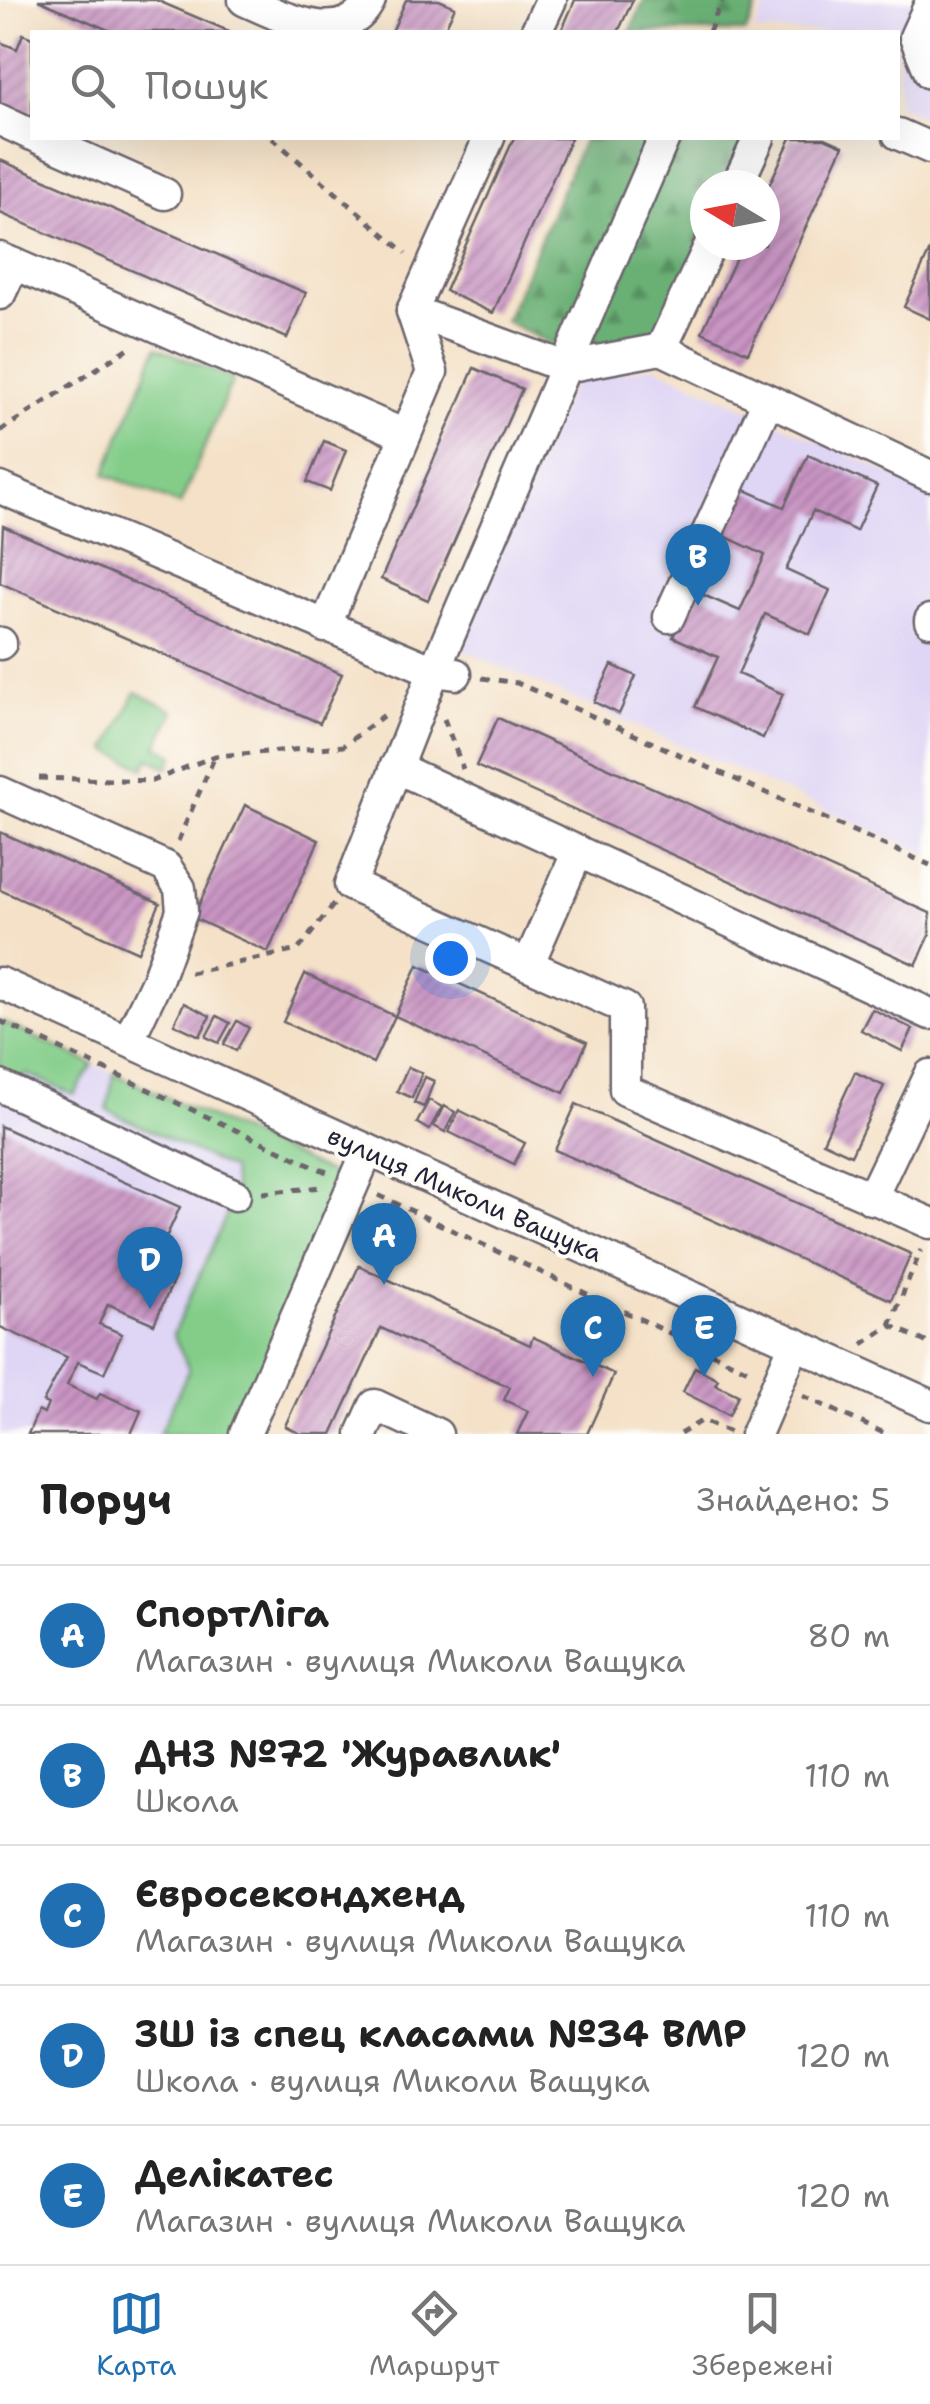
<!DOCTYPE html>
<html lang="uk">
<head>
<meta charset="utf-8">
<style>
  :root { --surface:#fff; --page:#f6f6f6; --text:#222; --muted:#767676; --line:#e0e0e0; --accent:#1f6fb2 }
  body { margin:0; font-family:"Shantell Sans",sans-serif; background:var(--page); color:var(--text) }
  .compass { position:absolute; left:690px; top:170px; width:90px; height:90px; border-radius:50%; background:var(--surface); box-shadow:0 10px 40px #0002; rotate:280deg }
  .you { position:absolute; left:450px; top:958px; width:35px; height:35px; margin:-25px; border:8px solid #fff; border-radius:50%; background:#1a73e8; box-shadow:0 0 0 15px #1a73e833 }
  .badge { display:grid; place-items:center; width:65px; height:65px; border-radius:50%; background:var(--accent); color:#fff; font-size:32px; font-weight:700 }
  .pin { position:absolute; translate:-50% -82px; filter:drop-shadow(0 2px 5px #0008) }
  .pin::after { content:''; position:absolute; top:52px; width:35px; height:30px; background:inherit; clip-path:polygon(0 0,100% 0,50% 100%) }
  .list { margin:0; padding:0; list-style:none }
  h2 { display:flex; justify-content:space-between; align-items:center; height:130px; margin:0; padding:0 40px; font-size:42px }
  h2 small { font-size:32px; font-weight:400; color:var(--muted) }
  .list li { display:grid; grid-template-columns:65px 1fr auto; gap:30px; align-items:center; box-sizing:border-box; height:140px; padding:0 40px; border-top:2px solid var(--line) }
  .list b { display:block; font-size:38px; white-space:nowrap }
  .list p { margin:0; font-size:32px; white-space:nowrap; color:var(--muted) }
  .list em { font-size:32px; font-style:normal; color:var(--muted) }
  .icon { flex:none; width:55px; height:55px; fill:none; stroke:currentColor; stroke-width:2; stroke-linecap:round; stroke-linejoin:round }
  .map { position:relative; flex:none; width:930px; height:1434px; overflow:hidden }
  .search { position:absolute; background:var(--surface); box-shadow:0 10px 40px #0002; left:30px; right:30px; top:30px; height:110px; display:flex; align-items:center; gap:25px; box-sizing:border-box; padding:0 35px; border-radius:0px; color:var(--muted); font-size:38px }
  .sheet { height:830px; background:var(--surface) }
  nav { display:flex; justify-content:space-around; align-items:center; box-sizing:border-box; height:140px; border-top:2px solid var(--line); background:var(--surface); font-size:28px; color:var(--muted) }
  nav a { display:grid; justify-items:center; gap:5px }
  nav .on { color:var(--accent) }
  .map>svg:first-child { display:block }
  .built { fill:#dfd5f5 }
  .green { fill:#83cd89; stroke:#527862; stroke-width:2.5 }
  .forest { fill:url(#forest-firs); stroke:#466958; stroke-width:2.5 }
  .building { fill:url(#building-hatch) }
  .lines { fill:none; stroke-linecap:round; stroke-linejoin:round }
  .minor-casing { stroke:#6c656c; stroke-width:35 }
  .path { stroke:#6c656c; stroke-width:5; stroke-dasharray:8 8; stroke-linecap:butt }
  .minor { stroke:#fff; stroke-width:30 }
  .labels { text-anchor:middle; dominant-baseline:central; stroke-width:8; stroke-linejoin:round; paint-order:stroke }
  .street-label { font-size:25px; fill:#22223b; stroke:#fdfcf7 }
</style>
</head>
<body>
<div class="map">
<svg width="930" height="1434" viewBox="0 0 930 1434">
  <defs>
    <pattern id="forest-firs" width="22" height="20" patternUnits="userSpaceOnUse" patternTransform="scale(2.5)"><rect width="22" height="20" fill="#6ab075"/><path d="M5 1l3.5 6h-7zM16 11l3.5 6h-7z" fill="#578f61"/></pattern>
    <pattern id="building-hatch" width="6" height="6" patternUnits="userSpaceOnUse" patternTransform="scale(2.5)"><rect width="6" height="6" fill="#c994c3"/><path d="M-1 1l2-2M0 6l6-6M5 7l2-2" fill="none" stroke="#a378a0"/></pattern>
  </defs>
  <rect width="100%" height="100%" fill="#fdfcf7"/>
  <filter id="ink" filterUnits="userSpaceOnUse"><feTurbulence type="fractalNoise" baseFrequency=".01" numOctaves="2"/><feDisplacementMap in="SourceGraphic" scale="20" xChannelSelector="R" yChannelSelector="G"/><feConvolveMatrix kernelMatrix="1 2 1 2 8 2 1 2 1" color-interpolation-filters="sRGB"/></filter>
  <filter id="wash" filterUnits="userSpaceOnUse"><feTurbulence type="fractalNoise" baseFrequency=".0048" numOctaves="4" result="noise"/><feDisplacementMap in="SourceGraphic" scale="40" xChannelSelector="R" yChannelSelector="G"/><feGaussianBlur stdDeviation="2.25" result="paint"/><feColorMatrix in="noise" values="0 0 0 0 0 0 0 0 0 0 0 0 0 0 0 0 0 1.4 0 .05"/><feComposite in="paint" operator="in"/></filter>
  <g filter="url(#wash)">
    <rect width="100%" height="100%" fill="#f4e1c7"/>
    <!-- built -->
    <g class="built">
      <polygon points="768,0 930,0 930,120 898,105 898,32 754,32"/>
      <polygon points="654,366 930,492 930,584 909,628 930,651 930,855 458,648 574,381"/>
      <polygon points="0,1021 354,1184 244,1434 0,1434"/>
    </g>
    <!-- green -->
    <g class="green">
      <polygon points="157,347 233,379 180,505 105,474"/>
      <polygon points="136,692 174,711 157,746 174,755 168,768 149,758 144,768 107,750"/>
      <polygon points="0,1021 93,1064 74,1095 27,1074 0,1086"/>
      <polygon points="114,1073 354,1184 245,1434 159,1434 189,1370 173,1334 235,1196 231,1169 107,1110"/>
    </g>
    <!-- forest -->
    <g class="forest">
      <polygon points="644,0 760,0 746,32 630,32"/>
      <polygon points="584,138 748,138 726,185 705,185 705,231 655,339 588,363 505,321"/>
    </g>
    <g id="blocks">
      <!-- building -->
      <g class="building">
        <polygon points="38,0 156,0 231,32 113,32"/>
        <polygon points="406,0 439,0 455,7 443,32 392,32"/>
        <polygon points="575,0 633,0 618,32 561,32"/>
        <polygon points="23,34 32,38 32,127 0,113 0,42 17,49"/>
        <polygon points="514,138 571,138 493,313 445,291"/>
        <polygon points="791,138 825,138 843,146 748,353 702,332 742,245 765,245 765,194"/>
        <polygon points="0,160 306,293 287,338 0,213"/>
        <polygon points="930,250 930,319 904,307"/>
        <polygon points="474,368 522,389 428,600 381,579"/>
        <polygon points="324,441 346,450 330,491 307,482"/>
        <polygon points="808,455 877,486 856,531 813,511 786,570 830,590 810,634 765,614 738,674 783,694 763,738 695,707 718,657 673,637 694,591 740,611 765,555 720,534 741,488 784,507"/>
        <polygon points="3,526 342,674 320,723 0,583"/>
        <polygon points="612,665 636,676 619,714 594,702"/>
        <polygon points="498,718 930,913 930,935 916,965 476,766"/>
        <polygon points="245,805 319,840 268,952 193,918"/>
        <polygon points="0,832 160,903 138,952 0,890"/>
        <polygon points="418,965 587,1042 564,1093 395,1016"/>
        <polygon points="305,974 395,1016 373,1063 283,1022"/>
        <polygon points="184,1003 210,1016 200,1036 174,1024"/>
        <polygon points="872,1009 913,1029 902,1051 861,1030"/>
        <polygon points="217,1016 230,1023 219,1043 206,1037"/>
        <polygon points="237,1021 249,1028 236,1051 224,1044"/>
        <polygon points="408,1067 422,1073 412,1098 397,1091"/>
        <polygon points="855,1072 884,1086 851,1155 823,1142"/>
        <polygon points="425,1077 434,1081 424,1107 414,1103"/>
        <polygon points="429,1100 442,1107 429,1130 417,1123"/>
        <polygon points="576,1104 911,1254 891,1300 555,1150"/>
        <polygon points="444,1106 455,1112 445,1132 434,1126"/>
        <polygon points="459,1110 525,1143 514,1164 449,1132"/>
        <polygon points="0,1126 180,1207 161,1248 139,1238 131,1257 175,1277 154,1324 108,1304 99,1324 122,1334 104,1373 78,1362 67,1385 97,1399 100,1393 141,1411 131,1434 28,1434 38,1411 44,1414 48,1404 43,1402 67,1357 0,1327"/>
        <polygon points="359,1266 530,1345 533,1337 614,1374 587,1434 517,1434 528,1411 504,1400 510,1387 381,1328 332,1434 301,1434 285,1426"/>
        <polygon points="695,1367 718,1379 715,1384 738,1395 729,1415 683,1392"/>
      </g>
    </g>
  </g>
  <g filter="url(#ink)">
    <use href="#blocks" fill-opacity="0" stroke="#6c656c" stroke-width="2.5"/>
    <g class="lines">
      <!-- minor casing -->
      <g class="minor-casing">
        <g id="minor">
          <path d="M244 0C282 17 345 50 370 0"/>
          <polyline points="930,4 915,37 930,73"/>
          <polyline points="536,32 551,0"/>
          <polyline points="0,120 32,135"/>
          <polyline points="898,134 930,148"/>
          <polyline points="39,138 165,194"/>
          <polyline points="737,185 759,138"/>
          <polyline points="710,245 661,349 930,476"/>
          <polyline points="0,258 14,264 0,294"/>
          <polyline points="14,264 405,435"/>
          <polyline points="412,311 565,367 661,349"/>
          <polyline points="0,488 434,671 350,885 625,1008 625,1090 930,1223"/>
          <polyline points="669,617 768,400"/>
          <polyline points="930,620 930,621"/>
          <polyline points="325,627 432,372 412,311 489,138"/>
          <polyline points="0,644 1,643"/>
          <polyline points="456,674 434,671 664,138"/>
          <polyline points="395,767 930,1014"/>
          <polyline points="0,792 166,867 180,888 182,911 157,980 128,1041"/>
          <polyline points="528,965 578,851"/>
          <polyline points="0,983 930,1405"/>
          <polyline points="0,1086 235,1195"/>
          <polyline points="871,1199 930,1075"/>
          <polyline points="245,1434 368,1150"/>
          <polyline points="362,1434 375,1405 437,1434"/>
          <polyline points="756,1434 795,1343"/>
        </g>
      </g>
      <!-- path -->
      <g class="path">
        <polyline points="709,32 722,0"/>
        <polyline points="272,138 406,253"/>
        <polyline points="0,431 132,346"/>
        <polyline points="482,678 517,683 930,865"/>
        <polyline points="444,719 463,769"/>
        <polyline points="39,778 152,781 215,756 343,746 387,713"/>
        <polyline points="178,841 215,756"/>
        <polyline points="190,973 298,950 334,904"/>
        <polyline points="0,1021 331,1174"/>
        <polyline points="262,1193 321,1187"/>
        <polyline points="378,1195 752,1372"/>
        <polyline points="890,1325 930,1344"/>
        <polyline points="863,1344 890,1325 921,1250"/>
        <polyline points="803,1396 886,1434"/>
        <polyline points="680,1434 703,1420 730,1432"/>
      </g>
      <!-- minor -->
      <use href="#minor" class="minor"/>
    </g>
  </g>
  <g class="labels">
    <!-- street labels -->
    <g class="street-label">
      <text transform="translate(465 1194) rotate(24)">вулиця Миколи Ващука</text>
    </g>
  </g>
</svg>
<svg class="compass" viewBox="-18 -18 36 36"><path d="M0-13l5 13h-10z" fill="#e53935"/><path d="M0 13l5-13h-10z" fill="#767676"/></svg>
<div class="you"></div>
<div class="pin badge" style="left:384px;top:1285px">A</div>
<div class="pin badge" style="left:698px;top:606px">B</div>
<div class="pin badge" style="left:593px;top:1377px">C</div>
<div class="pin badge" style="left:150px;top:1309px">D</div>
<div class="pin badge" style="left:704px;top:1377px">E</div>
<div class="search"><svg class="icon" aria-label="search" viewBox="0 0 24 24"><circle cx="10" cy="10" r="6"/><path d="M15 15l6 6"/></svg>Пошук</div>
</div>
<section class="sheet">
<h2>Поруч<small>Знайдено: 5</small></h2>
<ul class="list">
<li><span class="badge">A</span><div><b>СпортЛіга</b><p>Магазин · вулиця Миколи Ващука</p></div><em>80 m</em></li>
<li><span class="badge">B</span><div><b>ДНЗ №72 'Журавлик'</b><p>Школа</p></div><em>110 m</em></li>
<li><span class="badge">C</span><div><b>Євросекондхенд</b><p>Магазин · вулиця Миколи Ващука</p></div><em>110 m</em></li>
<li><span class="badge">D</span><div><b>ЗШ із спец класами №34 ВМР</b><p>Школа · вулиця Миколи Ващука</p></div><em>120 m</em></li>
<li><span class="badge">E</span><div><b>Делікатес</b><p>Магазин · вулиця Миколи Ващука</p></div><em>120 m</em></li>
</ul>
</section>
<nav>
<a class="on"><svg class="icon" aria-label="map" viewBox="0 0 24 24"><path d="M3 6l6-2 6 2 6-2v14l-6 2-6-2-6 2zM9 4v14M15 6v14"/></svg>Карта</a>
<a><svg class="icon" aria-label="directions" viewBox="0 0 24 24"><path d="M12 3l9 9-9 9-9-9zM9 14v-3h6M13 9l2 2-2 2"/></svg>Маршрут</a>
<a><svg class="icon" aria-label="saved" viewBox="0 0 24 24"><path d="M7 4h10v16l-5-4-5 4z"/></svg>Збережені</a>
</nav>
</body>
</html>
